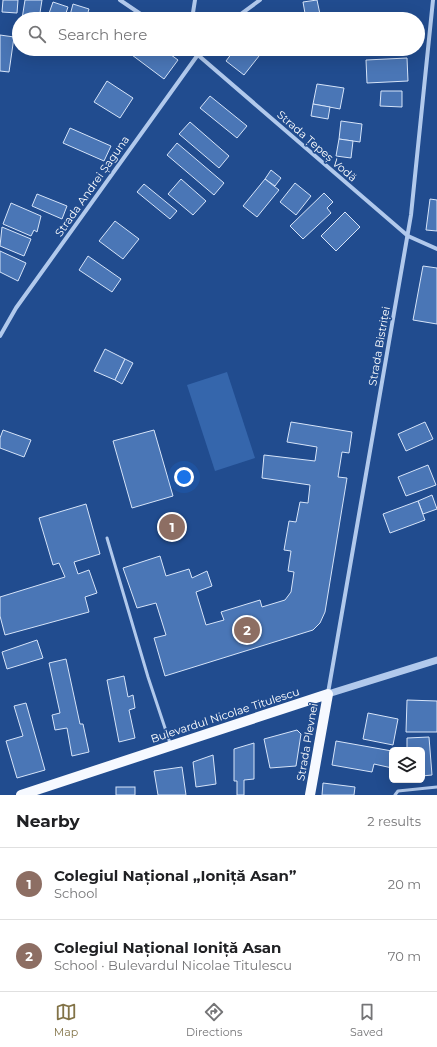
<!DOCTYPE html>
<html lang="en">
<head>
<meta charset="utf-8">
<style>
  :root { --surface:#fff; --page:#f2f2f2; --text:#202124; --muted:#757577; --line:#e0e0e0; --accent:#827347 }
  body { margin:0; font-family:Montserrat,sans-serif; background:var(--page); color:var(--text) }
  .controls { position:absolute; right:12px; bottom:12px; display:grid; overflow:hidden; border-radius:6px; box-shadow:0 4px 16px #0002 }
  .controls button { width:36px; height:36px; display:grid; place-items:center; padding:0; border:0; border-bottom:1px solid var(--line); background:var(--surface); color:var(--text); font:20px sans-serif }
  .you { position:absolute; left:184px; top:477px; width:14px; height:14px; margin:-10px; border:3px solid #fff; border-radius:50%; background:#1a73e8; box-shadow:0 0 0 6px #1a73e833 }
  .badge { display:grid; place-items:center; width:26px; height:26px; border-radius:50%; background:var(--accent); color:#fff; font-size:13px; font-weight:700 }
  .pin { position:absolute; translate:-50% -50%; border:2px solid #fff; box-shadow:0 1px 4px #0006 }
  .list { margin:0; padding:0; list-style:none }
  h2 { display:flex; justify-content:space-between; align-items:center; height:52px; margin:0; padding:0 16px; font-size:17px }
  h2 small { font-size:13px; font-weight:400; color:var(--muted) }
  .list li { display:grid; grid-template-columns:26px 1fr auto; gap:12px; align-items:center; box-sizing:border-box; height:72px; padding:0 16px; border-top:1px solid var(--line) }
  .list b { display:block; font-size:15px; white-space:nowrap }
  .list p { margin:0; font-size:13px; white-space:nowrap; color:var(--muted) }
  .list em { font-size:13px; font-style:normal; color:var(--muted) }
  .icon { flex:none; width:22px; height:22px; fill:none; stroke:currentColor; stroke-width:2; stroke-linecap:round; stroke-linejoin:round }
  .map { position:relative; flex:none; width:437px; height:795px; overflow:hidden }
  .search { position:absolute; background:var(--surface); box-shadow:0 4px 16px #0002; left:12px; right:12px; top:12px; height:44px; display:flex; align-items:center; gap:10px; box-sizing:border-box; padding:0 14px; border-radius:22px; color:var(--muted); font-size:15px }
  .sheet { height:196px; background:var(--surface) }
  nav { display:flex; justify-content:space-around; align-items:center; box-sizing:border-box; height:56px; border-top:1px solid var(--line); background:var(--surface); font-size:11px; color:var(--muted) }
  nav a { display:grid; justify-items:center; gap:2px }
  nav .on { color:var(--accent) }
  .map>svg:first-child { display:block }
  .grass { fill:#3566ac }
  .building { fill:#4a76b6; stroke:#d6e4f9 }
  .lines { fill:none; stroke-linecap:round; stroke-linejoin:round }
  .service { stroke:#b1c9ec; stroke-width:3 }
  .minor { stroke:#b1c9ec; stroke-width:4 }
  .tertiary { stroke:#b1c9ec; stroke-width:7 }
  .primary { stroke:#f6f9ff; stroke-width:10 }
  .labels { text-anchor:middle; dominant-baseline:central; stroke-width:3; stroke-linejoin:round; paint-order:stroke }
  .street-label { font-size:11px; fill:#fff; stroke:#214c8f }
</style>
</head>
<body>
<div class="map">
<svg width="437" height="795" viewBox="0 0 437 795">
  <rect width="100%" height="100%" fill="#214c8f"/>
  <!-- grass -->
  <polygon class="grass" points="227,372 255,458 215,471 187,385"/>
  <!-- building -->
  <g class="building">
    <polygon points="3,0 18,0 17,13 2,12"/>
    <polygon points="25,0 42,0 39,19 22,19"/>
    <polygon points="317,0 321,19 306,19 303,2"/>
    <polygon points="53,2 68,7 64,19 47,19"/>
    <polygon points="73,4 89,9 86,19 69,19"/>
    <polygon points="0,35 14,37 9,72 0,71"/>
    <polygon points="136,49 163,49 178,60 164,79 132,55"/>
    <polygon points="235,49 261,49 263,51 244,75 226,61"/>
    <polygon points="407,58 408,81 367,83 366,60"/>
    <polygon points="107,81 133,98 120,118 94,102"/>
    <polygon points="317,84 344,88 340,109 313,104"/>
    <polygon points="381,91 402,91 402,107 380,106"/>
    <polygon points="210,96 247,126 237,138 200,108"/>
    <polygon points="313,104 330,107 328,119 311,116"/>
    <polygon points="341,121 362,124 360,142 339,139"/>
    <polygon points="190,122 229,156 219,168 179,134"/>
    <polygon points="70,128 111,146 104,161 63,143"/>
    <polygon points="339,139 353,141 351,158 336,156"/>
    <polygon points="177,143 224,183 214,195 167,155"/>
    <polygon points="271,170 281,178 275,186 265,179"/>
    <polygon points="181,179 206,201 193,215 168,194"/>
    <polygon points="265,179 279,190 257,217 243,206"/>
    <polygon points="295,183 311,196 296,215 280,202"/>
    <polygon points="144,184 177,211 170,219 137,192"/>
    <polygon points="324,193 333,202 327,208 331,213 303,239 290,226"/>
    <polygon points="37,194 67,206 62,219 32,206"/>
    <polygon points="430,199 437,200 437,231 426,230"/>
    <polygon points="11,203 41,216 37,232 34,230 31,236 3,224"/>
    <polygon points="345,212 360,227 336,251 321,236"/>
    <polygon points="115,221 139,239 123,259 99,241"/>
    <polygon points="2,227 31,239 24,256 0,246"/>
    <polygon points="0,251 26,263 18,281 0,272"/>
    <polygon points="88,256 121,279 112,292 79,270"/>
    <polygon points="423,266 437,268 437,324 413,320"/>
    <polygon points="105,349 125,359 115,380 94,371"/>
    <polygon points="125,359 133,363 122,384 115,380"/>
    <polygon points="291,422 352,432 349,453 342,452 338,477 347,478 325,612 320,623 313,630 165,676 154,638 166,635 156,603 137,608 123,568 160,556 166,576 189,569 192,578 207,571 212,586 196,592 206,625 224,620 221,612 260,600 262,607 285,600 291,592 294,572 288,571 291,551 284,550 289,521 296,522 300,502 308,503 310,485 262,478 264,455 315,461 317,447 287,442"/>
    <polygon points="425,422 433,439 406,451 398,434"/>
    <polygon points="3,430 31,440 24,457 0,448 0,438"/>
    <polygon points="154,430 173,496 132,508 113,441"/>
    <polygon points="428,465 436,485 406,496 398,477"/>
    <polygon points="432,495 437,509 423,514 418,501"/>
    <polygon points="418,501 425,520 390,533 383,514"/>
    <polygon points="86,504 100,554 74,562 78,574 89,570 97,593 85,597 89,612 5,635 0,616 0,597 65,577 59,563 53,565 39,518"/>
    <polygon points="37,640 43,658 7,669 2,652"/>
    <polygon points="66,659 80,724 83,724 89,752 72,756 67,728 55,730 52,715 60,713 49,663"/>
    <polygon points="124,676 128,697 133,695 135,708 129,710 135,738 119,742 107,680"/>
    <polygon points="407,700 437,701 437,732 406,732"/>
    <polygon points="26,703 45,770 17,778 6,741 23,736 14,706"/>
    <polygon points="368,713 398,719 393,745 363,739"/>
    <polygon points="297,730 301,734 296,766 270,768 264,739"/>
    <polygon points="429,737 432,775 422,776 422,750 407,750 407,738"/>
    <polygon points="336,741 392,751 392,768 374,764 372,772 332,765"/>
    <polygon points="254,743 254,779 244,780 244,795 237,795 237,781 234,781 234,749"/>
    <polygon points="213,755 216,784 196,787 193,762"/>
    <polygon points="182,767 186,795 158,795 154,771"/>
    <polygon points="323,783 355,787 354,795 322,795"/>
    <rect x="116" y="787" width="19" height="8"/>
  </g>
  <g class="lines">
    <!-- service -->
    <g class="service">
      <polyline points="107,538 148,677 170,743"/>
      <polyline points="395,795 398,791 437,787"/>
    </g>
    <!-- minor -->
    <g class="minor">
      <polyline points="120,0 148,19"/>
      <polyline points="192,19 195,0"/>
      <polyline points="234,19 260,0"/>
      <polyline points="191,49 408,236 437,249"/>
      <polyline points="0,336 16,308 202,49"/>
      <polyline points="328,693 411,215 433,0"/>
    </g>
    <!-- tertiary -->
    <polyline class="tertiary" points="328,694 437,660"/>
    <!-- primary -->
    <polyline class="primary" points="21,795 328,694 310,795"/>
  </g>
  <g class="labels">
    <!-- street labels -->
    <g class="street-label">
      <text transform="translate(317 146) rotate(41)">Strada Țepeș Vodă</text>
      <text transform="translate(92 186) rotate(-55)">Strada Andrei Șaguna</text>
      <text transform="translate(379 346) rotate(-80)">Strada Bistriței</text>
      <text transform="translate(225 715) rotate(-18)">Bulevardul Nicolae Titulescu</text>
      <text transform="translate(307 742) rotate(-80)">Strada Plevnei</text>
    </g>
  </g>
</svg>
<div class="controls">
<button><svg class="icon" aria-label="layers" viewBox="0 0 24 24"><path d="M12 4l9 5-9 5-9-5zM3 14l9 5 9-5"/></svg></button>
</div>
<div class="you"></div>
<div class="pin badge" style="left:172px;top:527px;background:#8d6e63">1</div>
<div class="pin badge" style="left:247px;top:630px;background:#8d6e63">2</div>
<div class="search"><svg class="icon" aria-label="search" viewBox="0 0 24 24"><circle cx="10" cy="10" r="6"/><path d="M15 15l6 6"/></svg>Search here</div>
</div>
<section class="sheet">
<h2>Nearby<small>2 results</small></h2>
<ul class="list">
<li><span class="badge" style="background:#8d6e63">1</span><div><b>Colegiul Național „Ioniță Asan”</b><p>School</p></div><em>20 m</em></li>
<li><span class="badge" style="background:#8d6e63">2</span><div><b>Colegiul Național Ioniță Asan</b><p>School · Bulevardul Nicolae Titulescu</p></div><em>70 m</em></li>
</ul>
</section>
<nav>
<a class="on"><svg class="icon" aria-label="map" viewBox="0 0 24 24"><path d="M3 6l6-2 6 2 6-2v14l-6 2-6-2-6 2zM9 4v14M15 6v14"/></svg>Map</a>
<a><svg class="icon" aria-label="directions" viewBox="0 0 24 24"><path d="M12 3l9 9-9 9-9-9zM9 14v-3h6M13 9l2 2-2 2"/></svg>Directions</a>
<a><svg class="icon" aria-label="saved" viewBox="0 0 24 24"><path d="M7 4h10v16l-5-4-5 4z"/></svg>Saved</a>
</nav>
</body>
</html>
